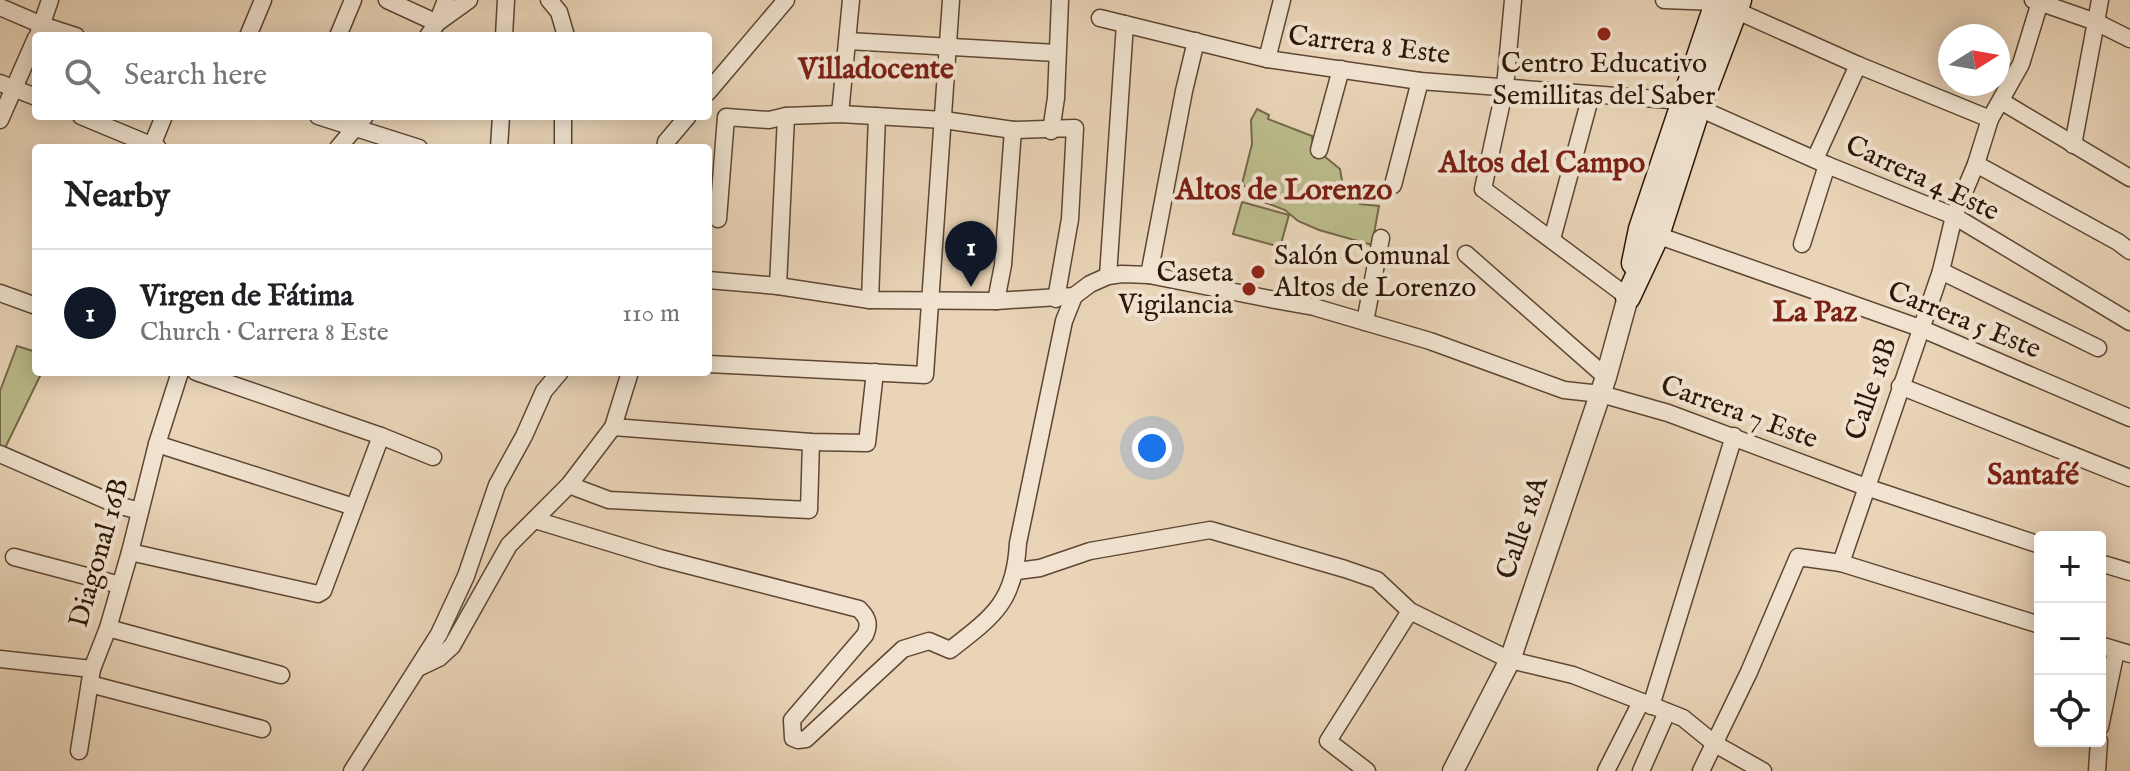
<!DOCTYPE html>
<html lang="en">
<head>
<meta charset="utf-8">
<style>
  :root { --surface:#fff; --page:#f2f2f2; --text:#202124; --muted:#757577; --line:#e0e0e0; --accent:#111827 }
  body { margin:0; font-family:"IM FELL English",serif; background:var(--page); color:var(--text) }
  .controls { position:absolute; right:24px; bottom:24px; display:grid; overflow:hidden; border-radius:8px; box-shadow:0 4px 20px #0003 }
  .controls button { width:72px; height:72px; display:grid; place-items:center; padding:0; border:0; border-bottom:2px solid var(--line); background:var(--surface); color:var(--text); font:40px sans-serif }
  .compass { position:absolute; left:1938px; top:24px; width:72px; height:72px; border-radius:50%; background:var(--surface); box-shadow:0 4px 20px #0003; rotate:79deg }
  .you { position:absolute; left:1152px; top:448px; width:28px; height:28px; margin:-20px; border:6px solid #fff; border-radius:50%; background:#1a73e8; box-shadow:0 0 0 12px #1a73e833 }
  .badge { display:grid; place-items:center; width:52px; height:52px; border-radius:50%; background:var(--accent); color:#fff; font-size:26px; font-weight:700 }
  .pin { position:absolute; translate:-50% -66px; filter:drop-shadow(0 2px 4px #0008) }
  .pin::after { content:''; position:absolute; top:42px; width:28px; height:24px; background:inherit; clip-path:polygon(0 0,100% 0,50% 100%) }
  .list { margin:0; padding:0; list-style:none }
  h2 { display:flex; justify-content:space-between; align-items:center; height:104px; margin:0; padding:0 32px; font-size:34px }
  h2 small { font-size:26px; font-weight:400; color:var(--muted) }
  .list li { display:grid; grid-template-columns:52px 1fr auto; gap:24px; align-items:center; box-sizing:border-box; height:128px; padding:0 32px; border-top:2px solid var(--line) }
  .list b { display:block; font-size:30px; white-space:nowrap }
  .list p { margin:0; font-size:26px; white-space:nowrap; color:var(--muted) }
  .list em { font-size:26px; font-style:normal; color:var(--muted) }
  .icon { flex:none; width:44px; height:44px; fill:none; stroke:currentColor; stroke-width:2; stroke-linecap:round; stroke-linejoin:round }
  .map { position:relative; flex:none; width:2130px; height:771px; overflow:hidden }
  .search { position:absolute; background:var(--surface); box-shadow:0 4px 20px #0003; left:32px; top:32px; width:680px; height:88px; display:flex; align-items:center; gap:20px; box-sizing:border-box; padding:0 28px; border-radius:8px; color:var(--muted); font-size:30px }
  .panel { position:absolute; background:var(--surface); box-shadow:0 4px 20px #0003; left:32px; top:144px; width:680px; height:232px; border-radius:8px }
  .map>svg:first-child { display:block }
  .green { fill:#bbbb8b; stroke:#746849; stroke-width:2 }
  .lines { fill:none; stroke-linecap:round; stroke-linejoin:round }
  .minor-casing { stroke:#5d4633; stroke-width:19 }
  .tertiary-casing { stroke:#5d4633; stroke-width:23 }
  .secondary-casing { stroke:#2e1607; stroke-width:27 }
  .minor { stroke:#f1e3d0; stroke-width:16 }
  .tertiary { stroke:#f1e3d0; stroke-width:20 }
  .secondary { stroke:#f1e3d0; stroke-width:24 }
  .poi-dot { fill:#8f2418; stroke:#f1e3d0; stroke-width:3 }
  .labels { text-anchor:middle; dominant-baseline:central; stroke-width:8; stroke-linejoin:round; paint-order:stroke }
  .street-label { font-size:28px; fill:#2e1607; stroke:#f1e3d0 }
  .poi-label { font-size:28px; fill:#2e1607; stroke:#f1e3d0 }
  .neighbourhood-label { font-size:30px; font-weight:bold; fill:#7a1f14; stroke:#f1e3d0 }
</style>
</head>
<body>
<div class="map">
<svg width="2130" height="771" viewBox="0 0 2130 771">
  <rect width="100%" height="100%" fill="#e9d4b7"/>
  <filter id="stains"><feTurbulence type="fractalNoise" baseFrequency=".0025" numOctaves="4"/><feColorMatrix values="0 0 0 0 .2 0 0 0 0 .09 0 0 0 0 .02 0 0 0 .5 -.17"/></filter>
  <radialGradient id="worn" r=".72"><stop offset=".6" stop-color="#630" stop-opacity="0"/><stop offset="1" stop-color="#630" stop-opacity=".3"/></radialGradient>
  <!-- green -->
  <g class="green">
    <polygon points="1257,109 1269,115 1268,119 1312,136 1313,147 1340,169 1344,192 1360,204 1379,206 1372,245 1319,230 1298,221 1285,210 1264,202 1242,184 1252,144 1251,120"/>
    <polygon points="1242,202 1289,215 1280,247 1233,234"/>
    <polygon points="17,346 36,352 36,372 42,372 4,450 0,449 0,391"/>
  </g>
  <g class="lines">
    <!-- minor casing -->
    <g class="minor-casing">
      <g id="minor">
        <polyline points="387,0 437,23 469,0"/>
        <polyline points="549,0 559,12 566,36"/>
        <polyline points="1513,0 1505,87 1483,189 1628,297"/>
        <polyline points="1664,0 1717,2 1858,65 1990,119"/>
        <polyline points="2033,0 2096,22 2130,39"/>
        <polyline points="0,7 42,25 76,36"/>
        <polyline points="1100,18 1267,59 1420,81 1683,101 1827,165 1954,216 2130,322"/>
        <polyline points="39,32 50,0"/>
        <polyline points="248,36 263,0"/>
        <polyline points="338,36 353,0"/>
        <polyline points="428,36 437,23 446,0"/>
        <polyline points="504,36 506,0"/>
        <polyline points="848,41 1057,53"/>
        <polyline points="1267,59 1282,0"/>
        <polyline points="0,83 36,97"/>
        <polyline points="708,92 786,0"/>
        <polyline points="2001,101 2130,178"/>
        <polyline points="840,114 851,0"/>
        <polyline points="81,116 158,148"/>
        <polyline points="318,116 419,148"/>
        <polyline points="0,120 36,38"/>
        <polyline points="1051,131 1056,98 1060,0"/>
        <polyline points="2073,145 2100,0"/>
        <polyline points="151,148 164,116"/>
        <polyline points="338,148 365,116"/>
        <polyline points="499,148 501,116"/>
        <polyline points="563,148 563,116"/>
        <polyline points="665,148 666,142 688,116"/>
        <polyline points="1319,150 1341,69"/>
        <polyline points="1815,159 1858,65"/>
        <polyline points="1976,164 2118,242 2130,251"/>
        <polyline points="1393,185 1420,81"/>
        <polyline points="718,219 726,117 769,120 786,116 840,114 944,120 1013,130 1075,128 1070,219 1056,299"/>
        <polyline points="1651,233 1920,328 2130,418"/>
        <polyline points="1552,239 1591,95"/>
        <polyline points="1802,244 1827,165"/>
        <polyline points="1466,254 1606,377"/>
        <polyline points="1941,271 2098,348"/>
        <polyline points="1149,275 1184,91 1196,41"/>
        <polyline points="1108,276 1125,24"/>
        <polyline points="708,280 778,286 870,300 996,301 1074,296 1090,284 1108,276 1122,274 1149,275 1275,300 1314,307 1430,341 1564,390 1601,394 1668,413 1866,487 2040,545"/>
        <polyline points="778,286 786,116"/>
        <polyline points="0,293 36,306"/>
        <polyline points="870,300 877,116"/>
        <polyline points="996,301 1003,265 1013,130"/>
        <polyline points="1365,322 1381,238"/>
        <polyline points="708,364 925,375 951,0"/>
        <polyline points="196,372 381,436 433,457"/>
        <polyline points="1900,386 2130,478"/>
        <polyline points="613,427 811,442 867,443 875,372"/>
        <polyline points="157,444 354,507"/>
        <polyline points="0,454 117,505 140,511"/>
        <polyline points="569,485 609,500 809,510 811,442"/>
        <path d="M535 520 660 558 859 609C868 618 870 624 865 635L792 720 793 738 798 740 806 739 903 649 929 641 950 650C994 616 1015 601 1018 543L1064 321 1074 296"/>
        <polyline points="130,552 318,594 323,591 381,436"/>
        <polyline points="14,557 120,585"/>
        <polyline points="1841,563 2040,625"/>
        <polyline points="2100,563 2130,572"/>
        <polyline points="1017,571 1040,568 1090,551 1210,530 1345,569 1377,580 1410,611 1510,660 1573,675 1658,708 1683,718 1715,744 1763,771"/>
        <polyline points="108,628 281,675"/>
        <polyline points="2100,645 2130,654"/>
        <polyline points="0,659 92,669"/>
        <polyline points="418,668 439,658 452,646 509,545 569,485 613,427 630,372"/>
        <polyline points="90,684 262,729"/>
        <polyline points="1651,706 1734,436"/>
        <polyline points="2100,727 2116,651"/>
        <polyline points="79,751 92,669 108,628 130,552 157,444 180,372"/>
        <polyline points="352,771 439,634 466,576 497,485 524,436 544,391 560,372"/>
        <polyline points="1367,771 1328,741 1410,611"/>
        <polyline points="1606,771 1641,702"/>
        <polyline points="1641,771 1667,712"/>
        <polyline points="1701,771 1749,672 1798,557 1841,563 1941,271 1954,216 1976,164 1990,119 2021,64 2040,2"/>
        <polyline points="2097,771 2099,741"/>
      </g>
    </g>
    <!-- tertiary casing -->
    <g class="tertiary-casing">
      <polyline id="tertiary" points="1453,771 1510,660 1606,377 1628,297"/>
    </g>
    <!-- secondary casing -->
    <g class="secondary-casing">
      <g id="secondary">
        <polyline points="1634,263 1641,229 1718,0"/>
        <polyline points="1628,297 1657,235 1698,108 1739,0"/>
      </g>
    </g>
    <!-- minor -->
    <use href="#minor" class="minor"/>
    <!-- tertiary -->
    <use href="#tertiary" class="tertiary"/>
    <!-- secondary -->
    <use href="#secondary" class="secondary"/>
  </g>
  <!-- markers -->
  <g class="poi-dot">
    <circle cx="1604" cy="34" r="8"/>
    <circle cx="1258" cy="272" r="8"/>
    <circle cx="1249" cy="289" r="8"/>
  </g>
  <g class="labels">
    <!-- street labels -->
    <g class="street-label">
      <text transform="translate(1369 46) rotate(7)">Carrera 8 Este</text>
      <text transform="translate(1922 179) rotate(25)">Carrera 4 Este</text>
      <text transform="translate(1964 321) rotate(22)">Carrera 5 Este</text>
      <text transform="translate(1872 389) rotate(-71)">Calle 18B</text>
      <text transform="translate(1739 413) rotate(20)">Carrera 7 Este</text>
      <text transform="translate(1523 528) rotate(-71)">Calle 18A</text>
      <text transform="translate(100 553) rotate(-74)">Diagonal 16B</text>
    </g>
    <!-- poi labels -->
    <g class="poi-label">
      <text x="1604" y="64">Centro Educativo<tspan x="1604" dy="32">Semillitas del Saber</tspan></text>
      <text x="1274" y="256" text-anchor="start">Salón Comunal<tspan x="1274" dy="32">Altos de Lorenzo</tspan></text>
      <text x="1233" y="273" text-anchor="end">Caseta<tspan x="1233" dy="32">Vigilancia</tspan></text>
    </g>
    <!-- neighbourhood labels -->
    <g class="neighbourhood-label">
      <text x="876" y="70">Villadocente</text>
      <text x="1542" y="164">Altos del Campo</text>
      <text x="1284" y="191">Altos de Lorenzo</text>
      <text x="1815" y="313">La Paz</text>
      <text x="2033" y="476">Santafé</text>
    </g>
  </g>
  <rect width="100%" height="100%" filter="url(#stains)"/>
  <rect width="100%" height="100%" fill="url(#worn)"/>
</svg>
<div class="controls">
<button>+</button>
<button>−</button>
<button><svg class="icon" aria-label="locate" viewBox="0 0 24 24"><circle cx="12" cy="12" r="6"/><path d="M12 2v4M12 18v4M2 12h4M18 12h4"/></svg></button>
</div>
<svg class="compass" viewBox="-18 -18 36 36"><path d="M0-13l5 13h-10z" fill="#e53935"/><path d="M0 13l5-13h-10z" fill="#757577"/></svg>
<div class="you"></div>
<div class="pin badge" style="left:971px;top:287px">1</div>
<div class="search"><svg class="icon" aria-label="search" viewBox="0 0 24 24"><circle cx="10" cy="10" r="6"/><path d="M15 15l6 6"/></svg>Search here</div>
<section class="panel">
<h2>Nearby<small></small></h2>
<ul class="list">
<li><span class="badge">1</span><div><b>Virgen de Fátima</b><p>Church · Carrera 8 Este</p></div><em>110 m</em></li>
</ul>
</section>
</div>
</body>
</html>
